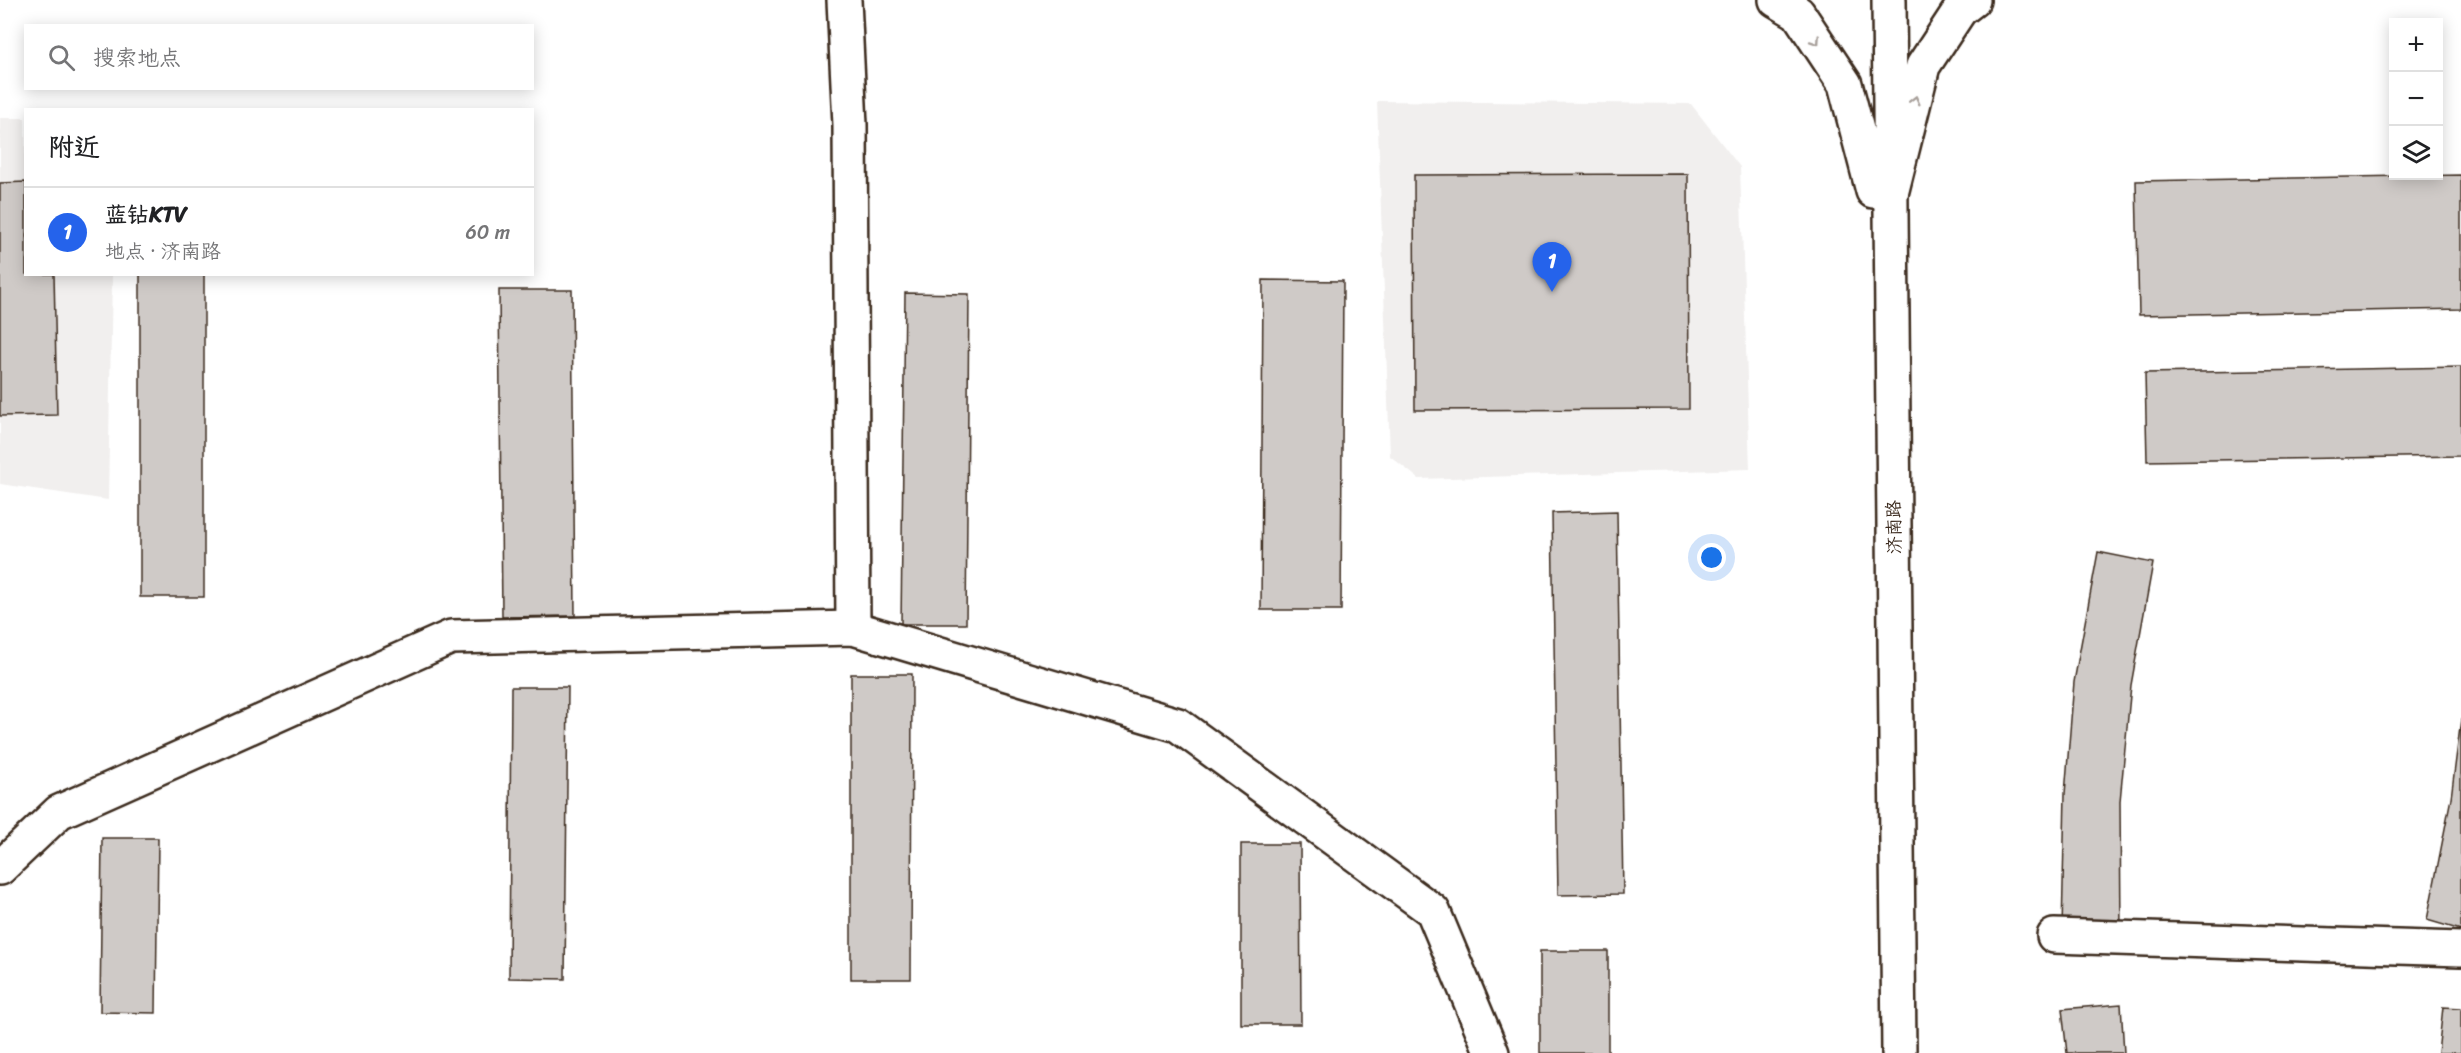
<!DOCTYPE html>
<html lang="zh">
<head>
<meta charset="utf-8">
<style>
  :root { --surface:#fff; --page:#f6f6f6; --text:#202124; --muted:#757577; --line:#e0e0e0; --accent:#2563eb }
  body { margin:0; font-family:Sriracha,"LXGW WenKai TC",sans-serif; background:var(--page); color:var(--text) }
  .controls { position:absolute; right:18px; top:18px; display:grid; overflow:hidden; border-radius:0px; box-shadow:0 3px 15px #0003 }
  .controls button { width:54px; height:54px; display:grid; place-items:center; padding:0; border:0; border-bottom:2px solid var(--line); background:var(--surface); color:var(--text); font:30px sans-serif }
  .you { position:absolute; left:1712px; top:558px; width:21px; height:21px; margin:-15px; border:4px solid #fff; border-radius:50%; background:#1a73e8; box-shadow:0 0 0 9px #1a73e833 }
  .badge { display:grid; place-items:center; width:39px; height:39px; border-radius:50%; background:var(--accent); color:#fff; font-size:20px; font-weight:700 }
  .pin { position:absolute; translate:-50% -50px; filter:drop-shadow(0 2px 3px #0008) }
  .pin::after { content:''; position:absolute; top:32px; width:21px; height:18px; background:inherit; clip-path:polygon(0 0,100% 0,50% 100%) }
  .list { margin:0; padding:0; list-style:none }
  h2 { display:flex; justify-content:space-between; align-items:center; height:78px; margin:0; padding:0 24px; font-size:26px }
  h2 small { font-size:20px; font-weight:400; color:var(--muted) }
  .list li { display:grid; grid-template-columns:39px 1fr auto; gap:18px; align-items:center; box-sizing:border-box; height:90px; padding:0 24px; border-top:2px solid var(--line) }
  .list b { display:block; font-size:22px; white-space:nowrap }
  .list p { margin:0; font-size:20px; white-space:nowrap; color:var(--muted) }
  .list em { font-size:20px; font-style:normal; color:var(--muted) }
  .icon { flex:none; width:33px; height:33px; fill:none; stroke:currentColor; stroke-width:2; stroke-linecap:round; stroke-linejoin:round }
  .map { position:relative; flex:none; width:2461px; height:1053px; overflow:hidden }
  .search { position:absolute; background:var(--surface); box-shadow:0 3px 15px #0003; left:24px; top:24px; width:510px; height:66px; display:flex; align-items:center; gap:15px; box-sizing:border-box; padding:0 21px; border-radius:0px; color:var(--muted); font-size:22px }
  .panel { position:absolute; background:var(--surface); box-shadow:0 3px 15px #0003; left:24px; top:108px; width:510px; height:168px; border-radius:0px }
  .map>svg:first-child { display:block }
  .built { fill:#f1efee }
  .building { fill:#cfcac7; stroke:#3b2a1e; stroke-width:1.5 }
  .lines { fill:none; stroke-linecap:round; stroke-linejoin:round }
  .minor-casing { stroke:#3b2a1e; stroke-width:38 }
  .major-casing { stroke:#3b2a1e; stroke-width:38 }
  .minor { stroke:#fff; stroke-width:33 }
  .major { stroke:#fff; stroke-width:33 }
  .oneway { stroke:#a79f9a }
  .labels { text-anchor:middle; dominant-baseline:central; stroke-width:5; stroke-linejoin:round; paint-order:stroke }
  .street-label { font-size:18px; fill:#3b2a1e; stroke:#fff }
</style>
</head>
<body>
<div class="map">
<svg width="2461" height="1053" viewBox="0 0 2461 1053">
  <rect width="100%" height="100%" fill="#fff"/>
  <filter id="ink" filterUnits="userSpaceOnUse"><feTurbulence type="fractalNoise" baseFrequency=".0167" numOctaves="2"/><feDisplacementMap in="SourceGraphic" scale="12" xChannelSelector="R" yChannelSelector="G"/><feConvolveMatrix kernelMatrix="1 2 1 2 8 2 1 2 1" color-interpolation-filters="sRGB"/></filter>
  <g filter="url(#ink)">
    <!-- built -->
    <g class="built">
      <polygon points="1377,101 1691,104 1740,167 1750,469 1419,479 1390,456"/>
      <polygon points="0,118 25,118 26,274 112,275 108,500 0,484"/>
    </g>
    <!-- building -->
    <g class="building">
      <polygon points="1688,174 1689,409 1415,410 1414,175"/>
      <polygon points="2461,175 2461,309 2139,315 2136,181"/>
      <polygon points="26,182 26,274 54,274 57,415 0,416 0,183"/>
      <rect x="140" y="274" width="64" height="323"/>
      <polygon points="1263,280 1343,281 1341,610 1261,610"/>
      <polygon points="499,290 572,290 575,616 502,617"/>
      <polygon points="905,293 969,294 966,624 901,624"/>
      <polygon points="2461,367 2461,456 2147,461 2145,373"/>
      <polygon points="1617,511 1623,894 1558,895 1552,513"/>
      <polygon points="2098,552 2153,563 2131,685 2120,801 2121,934 2062,930 2065,794 2074,682"/>
      <polygon points="851,674 912,674 911,979 851,979"/>
      <polygon points="511,687 568,687 565,979 509,978"/>
      <polygon points="2461,719 2461,930 2427,920 2451,798"/>
      <polygon points="102,838 158,838 156,1013 100,1012"/>
      <polygon points="1241,844 1300,844 1301,1024 1241,1024"/>
      <rect x="1540" y="951" width="68" height="102"/>
      <polygon points="2121,1004 2124,1053 2067,1053 2062,1009"/>
      <polygon points="2443,1007 2461,1008 2461,1053 2438,1053"/>
    </g>
    <g class="lines">
      <!-- minor casing -->
      <g class="minor-casing">
        <g id="minor">
          <polyline points="844,0 850,125 853,628"/>
          <polyline points="1889,0 1899,1053"/>
          <polyline points="0,868 59,812 451,637 853,628 1178,725 1433,911 1492,1053"/>
          <polyline points="2054,936 2461,949"/>
        </g>
      </g>
      <!-- major casing -->
      <g class="major-casing">
        <g id="major">
          <polyline points="1776,0 1798,13 1845,84 1873,191"/>
          <polyline points="1890,198 1923,66 1960,10 1973,0"/>
        </g>
      </g>
      <!-- minor -->
      <use href="#minor" class="minor"/>
      <!-- major -->
      <use href="#major" class="major"/>
    </g>
    <!-- one-way arrows -->
    <defs><path id="oneway-chevron" d="M-2-3.5L2.5 0L-2 3.5" fill="none" stroke-width="1.6" stroke-linecap="round" stroke-linejoin="round" transform="scale(1.5)"/></defs>
    <g class="oneway">
      <use href="#oneway-chevron" transform="translate(1816 41) rotate(56)"/>
      <use href="#oneway-chevron" transform="translate(1915 100) rotate(-76)"/>
    </g>
  </g>
  <g class="labels">
    <!-- street labels -->
    <g class="street-label">
      <text transform="translate(1894 527) rotate(-91)">济南路</text>
    </g>
  </g>
</svg>
<div class="controls">
<button>+</button>
<button>−</button>
<button><svg class="icon" aria-label="layers" viewBox="0 0 24 24"><path d="M12 4l9 5-9 5-9-5zM3 14l9 5 9-5"/></svg></button>
</div>
<div class="you"></div>
<div class="pin badge" style="left:1552px;top:292px">1</div>
<div class="search"><svg class="icon" aria-label="search" viewBox="0 0 24 24"><circle cx="10" cy="10" r="6"/><path d="M15 15l6 6"/></svg>搜索地点</div>
<section class="panel">
<h2>附近<small></small></h2>
<ul class="list">
<li><span class="badge">1</span><div><b>蓝钻KTV</b><p>地点 · 济南路</p></div><em>60 m</em></li>
</ul>
</section>
</div>
</body>
</html>
